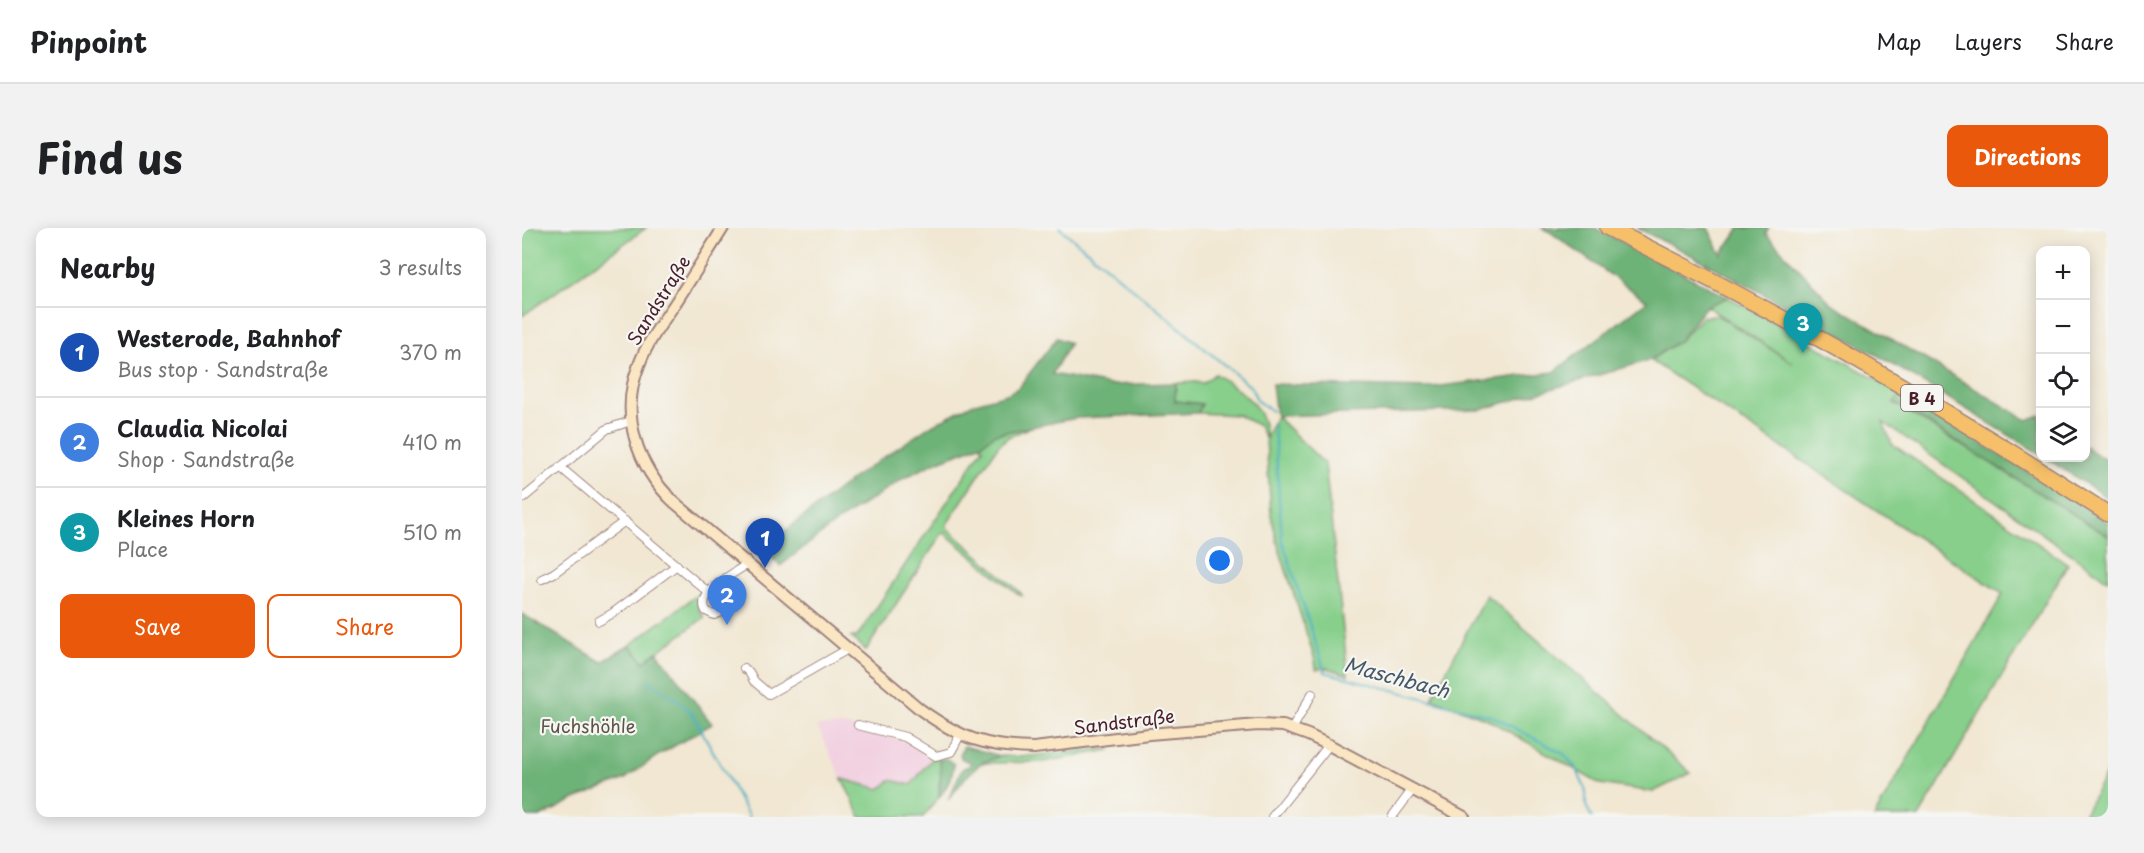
<!DOCTYPE html>
<html lang="en">
<head>
<meta charset="utf-8">
<style>
  :root { --surface:#fff; --page:#f2f2f2; --text:#202124; --muted:#757577; --line:#e0e0e0; --accent:#ea580c }
  body { margin:0; font-family:"Playpen Sans",sans-serif; background:var(--page); color:var(--text) }
  .controls { position:absolute; right:18px; top:18px; display:grid; overflow:hidden; border-radius:12px; box-shadow:0 3px 15px #0003 }
  .controls button { width:54px; height:54px; display:grid; place-items:center; padding:0; border:0; border-bottom:2px solid var(--line); background:var(--surface); color:var(--text); font:30px sans-serif }
  .you { position:absolute; left:698px; top:333px; width:21px; height:21px; margin:-15px; border:4px solid #fff; border-radius:50%; background:#1a73e8; box-shadow:0 0 0 9px #1a73e833 }
  .badge { display:grid; place-items:center; width:39px; height:39px; border-radius:50%; background:var(--accent); color:#fff; font-size:20px; font-weight:700 }
  .pin { position:absolute; translate:-50% -50px; filter:drop-shadow(0 2px 3px #0008) }
  .pin::after { content:''; position:absolute; top:32px; width:21px; height:18px; background:inherit; clip-path:polygon(0 0,100% 0,50% 100%) }
  .list { margin:0; padding:0; list-style:none }
  h2 { display:flex; justify-content:space-between; align-items:center; height:78px; margin:0; padding:0 24px; font-size:26px }
  h2 small { font-size:20px; font-weight:400; color:var(--muted) }
  .list li { display:grid; grid-template-columns:39px 1fr auto; gap:18px; align-items:center; box-sizing:border-box; height:90px; padding:0 24px; border-top:2px solid var(--line) }
  .list b { display:block; font-size:22px; white-space:nowrap }
  .list p { margin:0; font-size:20px; white-space:nowrap; color:var(--muted) }
  .list em { font-size:20px; font-style:normal; color:var(--muted) }
  .actions { display:flex; gap:12px; padding:18px 24px }
  .actions a { flex:1; padding:14px 0; border:2px solid var(--accent); border-radius:12px; text-align:center; font-size:21px; color:var(--accent) }
  .actions .main { background:var(--accent); color:#fff }
  .icon { flex:none; width:33px; height:33px; fill:none; stroke:currentColor; stroke-width:2; stroke-linecap:round; stroke-linejoin:round }
  .map { position:relative; flex:none; width:1586px; height:589px; overflow:hidden; border-radius:12px }
  header { display:flex; align-items:center; gap:36px; box-sizing:border-box; height:84px; padding:0 30px; background:var(--surface); border-bottom:2px solid var(--line) }
  header strong { font-size:28px }
  nav { display:flex; gap:33px; margin-inline-start:auto; font-size:21px }
  .intro { display:flex; align-items:center; justify-content:space-between; box-sizing:border-box; height:144px; padding:0 36px }
  h1 { margin:0; font-size:42px }
  .button { padding:15px 27px; border-radius:12px; background:var(--accent); color:#fff; font-size:21px; font-weight:700 }
  main { display:flex; gap:36px; padding:0 36px }
  aside { flex:1; background:var(--surface); border-radius:12px; box-shadow:0 3px 15px #0003 }
  .map>svg:first-child { display:block }
  .built { fill:#f2cfe0 }
  .green { fill:#87cf8b; stroke:#68775b; stroke-width:1.5 }
  .forest { fill:#6db277; stroke:#5c6851; stroke-width:1.5 }
  .lines { fill:none; stroke-linecap:round; stroke-linejoin:round }
  .stream { stroke:#42acc2; stroke-width:2 }
  .street-casing { stroke:#9e837e; stroke-width:10 }
  .secondary-casing { stroke:#9e837e; stroke-width:14 }
  .highway-casing { stroke:#9e837e; stroke-width:18 }
  .street { stroke:#fff; stroke-width:8 }
  .secondary { stroke:#fbe6c4; stroke-width:10 }
  .highway { stroke:#f6c06b; stroke-width:15 }
  .labels { text-anchor:middle; dominant-baseline:central; stroke-width:4.5; stroke-linejoin:round; paint-order:stroke }
  .shield { fill:#f6f6f2; stroke:#7e6067; stroke-width:1.5 }
  .shield-label { font-size:16px; font-weight:bold; fill:#4a1f2b }
  .street-label { font-size:18px; fill:#4a1f2b; stroke:#f6f6f2 }
  .park-label { font-size:18px; fill:#5c5448; stroke:#f6f6f2 }
  .water-label { font-size:20px; font-style:italic; fill:#475767; stroke:#f6f6f2 }
</style>
</head>
<body>
<header>
<strong>Pinpoint</strong>
<nav><a>Map</a><a>Layers</a><a>Share</a></nav>
</header>
<div class="intro"><h1>Find us</h1><a class="button">Directions</a></div>
<main>
<aside>
<h2>Nearby<small>3 results</small></h2>
<ul class="list">
<li><span class="badge" style="background:#1a4fb4">1</span><div><b>Westerode, Bahnhof</b><p>Bus stop · Sandstraße</p></div><em>370 m</em></li>
<li><span class="badge" style="background:#3f7fe0">2</span><div><b>Claudia Nicolai</b><p>Shop · Sandstraße</p></div><em>410 m</em></li>
<li><span class="badge" style="background:#0f9aa8">3</span><div><b>Kleines Horn</b><p>Place</p></div><em>510 m</em></li>
</ul>
<div class="actions"><a class="main">Save</a><a>Share</a></div>
</aside>
<div class="map">
<svg width="1586" height="589" viewBox="0 0 1586 589">
  <rect width="100%" height="100%" fill="#f6f6f2"/>
  <filter id="ink" filterUnits="userSpaceOnUse"><feTurbulence type="fractalNoise" baseFrequency=".0167" numOctaves="2"/><feDisplacementMap in="SourceGraphic" scale="12" xChannelSelector="R" yChannelSelector="G"/><feConvolveMatrix kernelMatrix="1 2 1 2 8 2 1 2 1" color-interpolation-filters="sRGB"/></filter>
  <filter id="wash" filterUnits="userSpaceOnUse"><feTurbulence type="fractalNoise" baseFrequency=".008" numOctaves="4" result="noise"/><feDisplacementMap in="SourceGraphic" scale="24" xChannelSelector="R" yChannelSelector="G"/><feGaussianBlur stdDeviation="1.35" result="paint"/><feColorMatrix in="noise" values="0 0 0 0 0 0 0 0 0 0 0 0 0 0 0 0 0 1.4 0 .05"/><feComposite in="paint" operator="in"/></filter>
  <g filter="url(#wash)">
    <rect width="100%" height="100%" fill="#f1e7d2"/>
    <!-- built -->
    <polygon class="built" points="323,497 388,515 396,520 409,532 389,557 369,552 359,561 320,551 295,498"/>
    <!-- green -->
    <g class="green">
      <polygon points="0,0 124,0 0,88"/>
      <polygon points="1206,69 1381,166 1372,175 1586,308 1586,352 1361,194 1370,216 1546,336 1397,589 1352,589 1481,366 1128,132 1157,113 1180,89 1195,87 1271,135 1184,78"/>
      <path d="M693 146C718 163 743 176 744 210L754 188 803 236 826 447 805 440 794 441 793 432 756 317 749 287 744 212 737 198 717 187 676 185 680 176 653 173 654 155 675 154 680 156Z"/>
      <polygon points="509,199 486,209 476,218 425,296 425,300 496,362 501,368 495,365 421,304 344,422 329,409 335,409 461,220 458,217 473,206"/>
      <path d="M179 364 181 366C174 373 175 383 183 389L122 434 108 417Z"/>
      <polygon points="964,367 1169,545 1131,564 1078,556 965,491 910,470"/>
      <polygon points="586,520 588,522 521,534 459,535 478,528 498,529"/>
      <polygon points="417,531 421,544 417,555 417,569 401,589 339,589 320,551 358,561 369,552 389,557 409,532"/>
      <polygon points="1586,542 1586,589 1560,589 1584,546"/>
    </g>
    <!-- forest -->
    <g class="forest">
      <polygon points="1019,0 1073,0 1206,69 1184,78 1157,113 1128,132 958,182 754,188 750,156 903,160 1032,144 1125,73 1028,4"/>
      <polygon points="1115,0 1186,0 1199,26 1218,0 1247,0 1244,6 1309,75 1505,192 1518,187 1518,226 1357,128 1171,28"/>
      <polygon points="535,110 548,115 530,146 588,157 654,155 653,173 680,176 676,185 554,190 473,206 458,217 412,235 380,251 316,293 258,338 241,320 337,246 410,197 450,176 485,166 496,160"/>
      <polygon points="1381,166 1586,294 1586,308 1372,174"/>
      <polygon points="1564,219 1586,234 1586,270 1524,230 1564,230"/>
      <polygon points="0,386 80,434 108,417 122,434 135,424 190,496 135,528 103,551 53,571 18,589 0,589"/>
      <polygon points="442,518 478,528 459,535 443,550 426,572 440,541 449,537 448,534 440,531 438,527"/>
      <path d="M417 531H425L432 536C431 547 424 562 417 569 417 555 421 545 417 531Z"/>
    </g>
    <g class="lines">
      <!-- stream -->
      <g class="stream">
        <polyline points="538,0 730,160 735,173 750,183"/>
        <polyline points="752,197 760,312 803,444 972,489 1042,526 1055,542 1064,563 1064,578 1070,589"/>
        <polyline points="125,453 154,471 170,485 227,589"/>
      </g>
    </g>
  </g>
  <g filter="url(#ink)">
    <g class="lines">
      <!-- street casing -->
      <g class="street-casing">
        <g id="street">
          <polyline points="38,239 186,364"/>
          <polyline points="0,271 85,201 109,193"/>
          <polyline points="20,351 32,345 103,293"/>
          <path d="M216 372 202 383 192 387 184 383C173 364 212 346 225 336"/>
          <polyline points="77,393 91,385 155,337"/>
          <polyline points="222,440 227,444 232,453 247,466 326,421"/>
          <polyline points="336,497 383,509 414,528 429,524 438,507"/>
          <polyline points="770,501 790,466"/>
          <polyline points="750,589 807,517"/>
          <polyline points="870,589 891,561"/>
        </g>
      </g>
      <!-- secondary casing -->
      <g class="secondary-casing">
        <path id="secondary" d="M201 0C185 26 168 52 152 77 139 96 125 115 117 137 97 186 115 239 152 274L399 482C438 510 463 519 512 520L627 506 736 497 761 498 786 507 807 517 942 589"/>
      </g>
      <!-- highway casing -->
      <g class="highway-casing">
        <path id="highway" d="M1086 0C1259 84 1425 181 1586 286"/>
      </g>
      <!-- street -->
      <use href="#street" class="street"/>
      <!-- secondary -->
      <use href="#secondary" class="secondary"/>
      <!-- highway -->
      <use href="#highway" class="highway"/>
    </g>
  </g>
  <g class="labels">
    <!-- shield labels -->
    <rect class="shield" x="1379" y="157" width="42" height="26" rx="4.5"/>
    <g class="shield-label">
      <text x="1400" y="170">B 4</text>
    </g>
    <!-- street labels -->
    <g class="street-label">
      <text transform="translate(136 72) rotate(-58)">Sandstraße</text>
      <text transform="translate(602 493) rotate(-7)">Sandstraße</text>
    </g>
    <!-- park labels -->
    <g class="park-label">
      <text x="66" y="497">Fuchshöhle</text>
    </g>
    <!-- water labels -->
    <g class="water-label">
      <text transform="translate(875 449) rotate(15)">Maschbach</text>
    </g>
  </g>
</svg>
<div class="controls">
<button>+</button>
<button>−</button>
<button><svg class="icon" aria-label="locate" viewBox="0 0 24 24"><circle cx="12" cy="12" r="6"/><path d="M12 2v4M12 18v4M2 12h4M18 12h4"/></svg></button>
<button><svg class="icon" aria-label="layers" viewBox="0 0 24 24"><path d="M12 4l9 5-9 5-9-5zM3 14l9 5 9-5"/></svg></button>
</div>
<div class="you"></div>
<div class="pin badge" style="left:243px;top:340px;background:#1a4fb4">1</div>
<div class="pin badge" style="left:205px;top:397px;background:#3f7fe0">2</div>
<div class="pin badge" style="left:1281px;top:125px;background:#0f9aa8">3</div>
</div>
</main>
</body>
</html>
